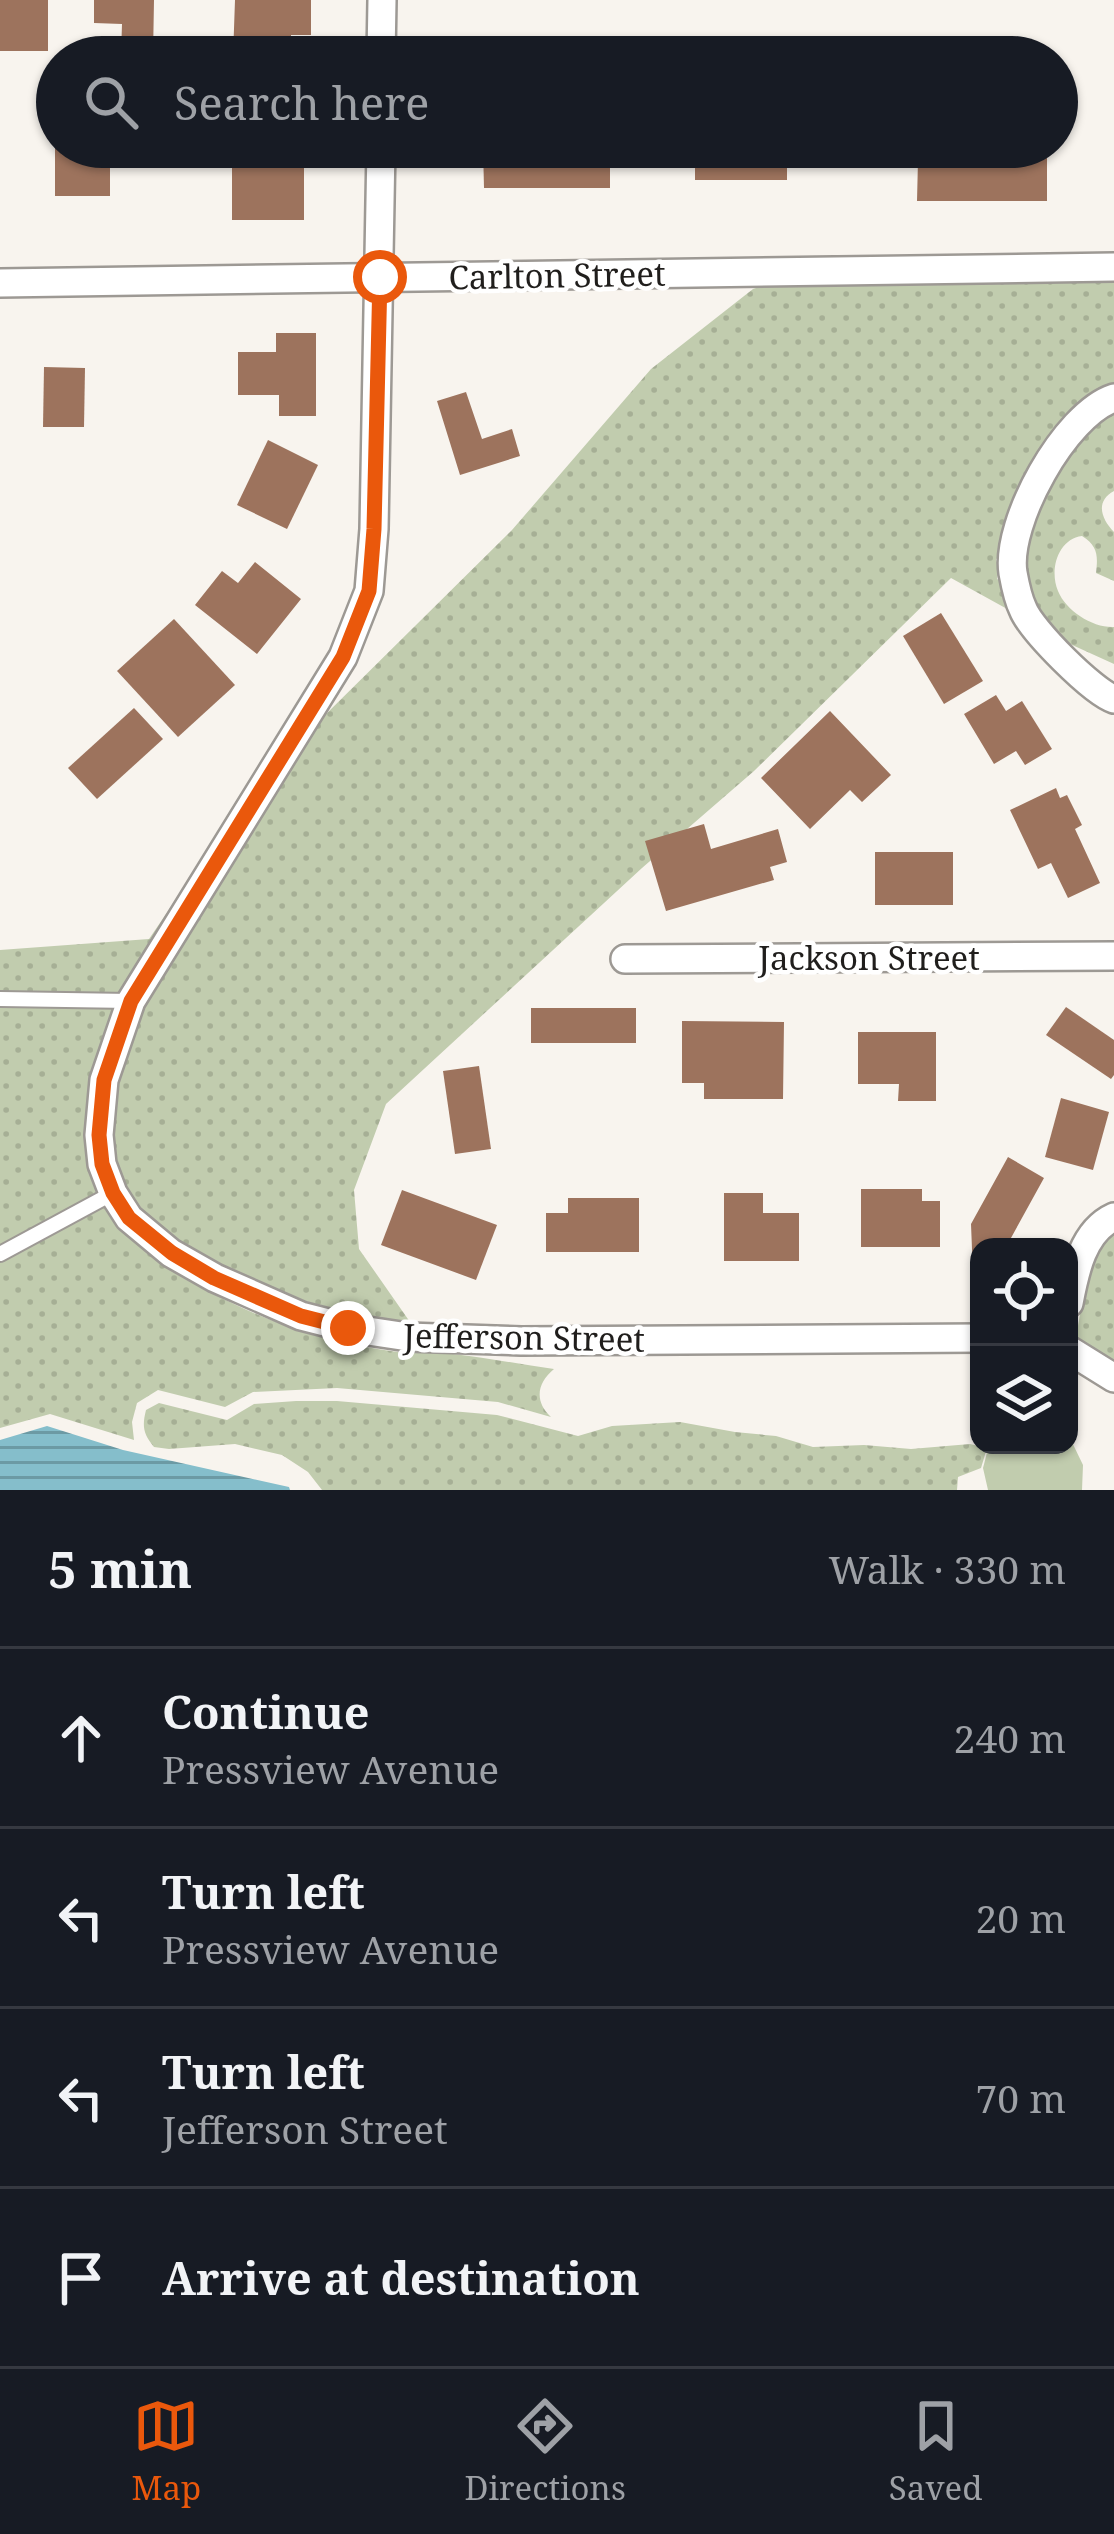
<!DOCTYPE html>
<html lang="en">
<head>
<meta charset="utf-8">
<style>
  :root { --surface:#171b24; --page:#20242c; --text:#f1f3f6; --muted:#9ea1a6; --line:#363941; --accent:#ea580c }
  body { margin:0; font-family:"Noto Serif",serif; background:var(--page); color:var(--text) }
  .controls { position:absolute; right:36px; bottom:36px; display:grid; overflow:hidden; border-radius:24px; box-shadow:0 3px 9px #0004 }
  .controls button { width:108px; height:108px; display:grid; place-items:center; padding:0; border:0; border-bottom:3px solid var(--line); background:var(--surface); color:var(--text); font:60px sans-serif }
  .stop { position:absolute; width:36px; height:36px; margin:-27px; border:9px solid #ea580c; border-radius:50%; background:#fff }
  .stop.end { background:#ea580c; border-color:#fff; box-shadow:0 3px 12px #0008 }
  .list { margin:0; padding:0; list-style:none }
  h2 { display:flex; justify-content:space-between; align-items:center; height:156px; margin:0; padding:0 48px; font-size:51px }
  h2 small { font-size:39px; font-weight:400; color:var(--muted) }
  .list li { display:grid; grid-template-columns:78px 1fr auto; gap:36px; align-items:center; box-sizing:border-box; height:180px; padding:0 48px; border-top:3px solid var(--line) }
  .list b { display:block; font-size:45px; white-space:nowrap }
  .list p { margin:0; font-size:39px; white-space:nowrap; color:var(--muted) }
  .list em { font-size:39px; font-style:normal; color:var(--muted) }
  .icon { flex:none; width:66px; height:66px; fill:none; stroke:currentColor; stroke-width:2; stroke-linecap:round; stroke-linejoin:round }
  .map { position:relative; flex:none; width:1114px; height:1490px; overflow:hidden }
  .search { position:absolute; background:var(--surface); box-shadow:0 3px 9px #0004; left:36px; right:36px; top:36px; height:132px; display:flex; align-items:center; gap:30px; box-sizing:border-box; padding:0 42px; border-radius:66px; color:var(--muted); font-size:45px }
  .sheet { height:876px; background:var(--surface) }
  nav { display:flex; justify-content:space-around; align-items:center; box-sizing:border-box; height:168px; border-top:3px solid var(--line); background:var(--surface); font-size:33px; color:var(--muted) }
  nav a { display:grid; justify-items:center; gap:6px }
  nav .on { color:var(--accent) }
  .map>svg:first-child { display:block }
  .grass { fill:url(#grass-dots) }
  .park { fill:#c1ccae }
  .water { fill:url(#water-rules) }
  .building { fill:#9d735d }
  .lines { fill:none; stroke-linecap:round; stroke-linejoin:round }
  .service-casing { stroke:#9d9994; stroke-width:18 }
  .minor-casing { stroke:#9d9994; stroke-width:32 }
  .service { stroke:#fff; stroke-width:14 }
  .minor { stroke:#fff; stroke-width:27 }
  .route { stroke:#ea580c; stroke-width:15 }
  .labels { text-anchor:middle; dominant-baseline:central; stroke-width:9; stroke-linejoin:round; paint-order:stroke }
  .street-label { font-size:33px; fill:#201e1c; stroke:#fff }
</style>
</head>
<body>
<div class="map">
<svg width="1114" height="1490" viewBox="0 0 1114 1490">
  <defs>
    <pattern id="grass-dots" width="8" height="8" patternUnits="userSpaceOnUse" patternTransform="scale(3)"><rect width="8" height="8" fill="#c1ccae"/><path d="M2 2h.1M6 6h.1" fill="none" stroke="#a6af95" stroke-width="1.8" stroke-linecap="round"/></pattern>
    <pattern id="water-rules" width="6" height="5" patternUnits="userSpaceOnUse" patternTransform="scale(3)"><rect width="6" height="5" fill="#85becb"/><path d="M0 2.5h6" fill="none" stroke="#6c9aa4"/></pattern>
  </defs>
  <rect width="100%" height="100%" fill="#f8f4ee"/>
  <!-- grass -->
  <g class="grass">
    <path d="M1114 282V383C1073 392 1026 463 1012 501 1006 518 1004 539 1001 557L996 559 999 569 997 579 1001 581 1009 610 951 578 754 771 642 868 386 1104 354 1190 359 1249 410 1322 350 1314 305 1301 220 1265 178 1241 138 1207 124 1186 115 1160 112 1135 117 1084 143 1008 320 720 512 530 651 369 753 289 759 287Z"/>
    <path d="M1114 413V491C1095 501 1101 519 1114 532V581L1096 573C1098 556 1098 546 1082 536 1058 539 1049 570 1058 591 1066 611 1093 628 1114 627V664L1070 644 1035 605 1025 568 1035 514 1067 456 1096 424Z"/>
    <path d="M194 873 121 993 95 1190 106 1211H108C153 1274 270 1327 345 1343 368 1347 394 1353 417 1353 429 1353 441 1352 453 1354 487 1358 520 1364 554 1369 537 1383 534 1401 551 1417L498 1402 337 1388 253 1392 225 1407 158 1390 137 1403 132 1422 134 1440 50 1414 0 1428V950L149 939Z"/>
    <polygon points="1114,1233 1114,1360 1076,1337 1086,1280 1107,1236"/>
    <path d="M296 1401H337L497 1415 578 1436 612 1426 680 1422 735 1432 776 1436 813 1447 864 1445 911 1449 970 1444 987 1448 981 1468 958 1477 957 1490H322L308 1472 282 1455 235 1444 169 1449 154 1447C143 1434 142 1426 146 1410L159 1403 227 1420 254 1404Z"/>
  </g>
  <!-- park -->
  <polygon class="park" points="1069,1436 1083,1465 1082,1490 988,1490 983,1468 989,1445 1069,1445"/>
  <!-- water -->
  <polygon class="water" points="47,1426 123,1450 289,1487 290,1490 0,1490 0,1440"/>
  <!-- building -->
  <g class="building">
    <rect x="0" y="0" width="48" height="51"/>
    <polygon points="94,0 154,0 153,56 121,55 122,24 94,23"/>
    <polygon points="235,0 311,0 311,35 291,35 291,57 233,57"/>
    <rect x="55" y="147" width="55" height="49"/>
    <rect x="232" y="147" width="72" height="73"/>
    <polygon points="483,147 610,147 610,188 484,188"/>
    <rect x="695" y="147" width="92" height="33"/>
    <polygon points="954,147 1047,147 1047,201 917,201 918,160 954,160"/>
    <polygon points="276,333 316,333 316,416 279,416 279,395 238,395 238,352 276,352"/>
    <polygon points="44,367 85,368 84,427 43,427"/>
    <polygon points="466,392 482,439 512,429 520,456 460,475 437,401"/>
    <polygon points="268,440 318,465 287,529 237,505"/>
    <polygon points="255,562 301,599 257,654 195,605 222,571 238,583"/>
    <polygon points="941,613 983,681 944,704 903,636"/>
    <polygon points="174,619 235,685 178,737 117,671"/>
    <polygon points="996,695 1006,711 1022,701 1052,749 1025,765 1016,751 994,764 964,714"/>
    <polygon points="134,708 163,739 97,799 68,768"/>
    <polygon points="830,711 891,775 862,802 850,790 810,829 761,778"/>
    <polygon points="1056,788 1060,798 1067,795 1082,825 1075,829 1100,883 1068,898 1051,863 1038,869 1010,810"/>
    <polygon points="704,824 711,849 778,829 787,862 770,867 774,880 666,911 645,841"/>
    <rect x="875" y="852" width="78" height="53"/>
    <polygon points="1066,1007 1114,1040 1114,1075 1111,1079 1046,1035"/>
    <rect x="531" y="1008" width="105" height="35"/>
    <polygon points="682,1021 784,1022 783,1099 704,1099 704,1083 682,1083"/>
    <polygon points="858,1032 936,1032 936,1101 898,1101 899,1084 858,1084"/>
    <polygon points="479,1066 491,1149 455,1154 443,1071"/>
    <polygon points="1061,1098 1109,1112 1093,1170 1045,1157"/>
    <polygon points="1008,1157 1044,1178 1006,1247 979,1247 979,1274 973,1274 971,1224"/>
    <polygon points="861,1189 922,1189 922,1201 940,1201 940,1247 861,1247"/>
    <polygon points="402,1190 497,1225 476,1280 381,1245"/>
    <polygon points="724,1193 763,1193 763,1213 799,1213 799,1261 724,1261"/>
    <polygon points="568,1198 639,1198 639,1252 546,1252 546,1213 568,1213"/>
  </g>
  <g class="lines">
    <!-- service casing -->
    <g class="service-casing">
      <g id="service">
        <polyline points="0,999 131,1001"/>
        <polyline points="0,1254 113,1193"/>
      </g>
    </g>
    <!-- minor casing -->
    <g class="minor-casing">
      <g id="minor">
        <polyline points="381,57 382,0"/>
        <polyline points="381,147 374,529 369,591 343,657 131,1001 104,1080 99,1135 102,1164 113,1193 129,1218 171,1253 215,1278 301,1316 348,1328 408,1337 521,1341 979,1338"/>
        <polyline points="0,283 1114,267"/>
        <path d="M1114 398C1065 414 1005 523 1013 573 1015 584 1018 599 1023 609 1031 630 1093 692 1114 699"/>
        <polyline points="625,959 1114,956"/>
        <path d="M1069 1303C1075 1271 1083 1231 1114 1217"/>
        <polyline points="1069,1350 1114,1378"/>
      </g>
    </g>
    <!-- service -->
    <use href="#service" class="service"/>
    <!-- minor -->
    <use href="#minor" class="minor"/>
  </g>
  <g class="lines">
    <!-- route -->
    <polyline class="route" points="348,1328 301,1316 214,1278 172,1253 129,1218 113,1193 102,1164 99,1135 104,1080 131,1001 343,657 369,591 374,529 380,277"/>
  </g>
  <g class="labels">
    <!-- street labels -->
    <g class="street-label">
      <text transform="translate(557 275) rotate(-1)">Carlton Street</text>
      <text x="869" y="957">Jackson Street</text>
      <text transform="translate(524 1337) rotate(1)">Jefferson Street</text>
    </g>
  </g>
</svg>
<div class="controls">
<button><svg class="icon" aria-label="locate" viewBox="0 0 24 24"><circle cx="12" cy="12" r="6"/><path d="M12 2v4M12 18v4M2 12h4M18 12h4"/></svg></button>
<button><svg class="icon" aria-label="layers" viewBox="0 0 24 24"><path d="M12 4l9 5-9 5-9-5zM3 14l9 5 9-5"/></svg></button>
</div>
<div class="stop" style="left:380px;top:277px"></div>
<div class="stop end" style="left:348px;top:1328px"></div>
<div class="search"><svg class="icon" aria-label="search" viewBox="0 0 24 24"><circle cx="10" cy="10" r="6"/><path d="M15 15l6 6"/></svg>Search here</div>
</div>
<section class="sheet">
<h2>5 min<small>Walk · 330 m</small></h2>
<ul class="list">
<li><svg class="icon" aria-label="ahead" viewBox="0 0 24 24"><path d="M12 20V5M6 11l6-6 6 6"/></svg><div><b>Continue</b><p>Pressview Avenue</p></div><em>240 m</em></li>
<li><svg class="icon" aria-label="left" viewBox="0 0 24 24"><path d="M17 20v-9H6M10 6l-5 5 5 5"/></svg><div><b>Turn left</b><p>Pressview Avenue</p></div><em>20 m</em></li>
<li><svg class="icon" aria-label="left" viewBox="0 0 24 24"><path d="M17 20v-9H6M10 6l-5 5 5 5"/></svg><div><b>Turn left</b><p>Jefferson Street</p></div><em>70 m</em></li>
<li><svg class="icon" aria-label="arrive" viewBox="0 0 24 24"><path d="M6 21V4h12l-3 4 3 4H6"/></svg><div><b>Arrive at destination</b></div></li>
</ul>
</section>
<nav>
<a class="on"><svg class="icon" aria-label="map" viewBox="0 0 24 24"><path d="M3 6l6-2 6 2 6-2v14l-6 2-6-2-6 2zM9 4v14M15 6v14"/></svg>Map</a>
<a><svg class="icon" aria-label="directions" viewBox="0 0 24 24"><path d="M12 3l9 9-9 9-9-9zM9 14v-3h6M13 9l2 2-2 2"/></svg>Directions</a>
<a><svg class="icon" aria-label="saved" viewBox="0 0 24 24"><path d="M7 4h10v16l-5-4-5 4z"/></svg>Saved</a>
</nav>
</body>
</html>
